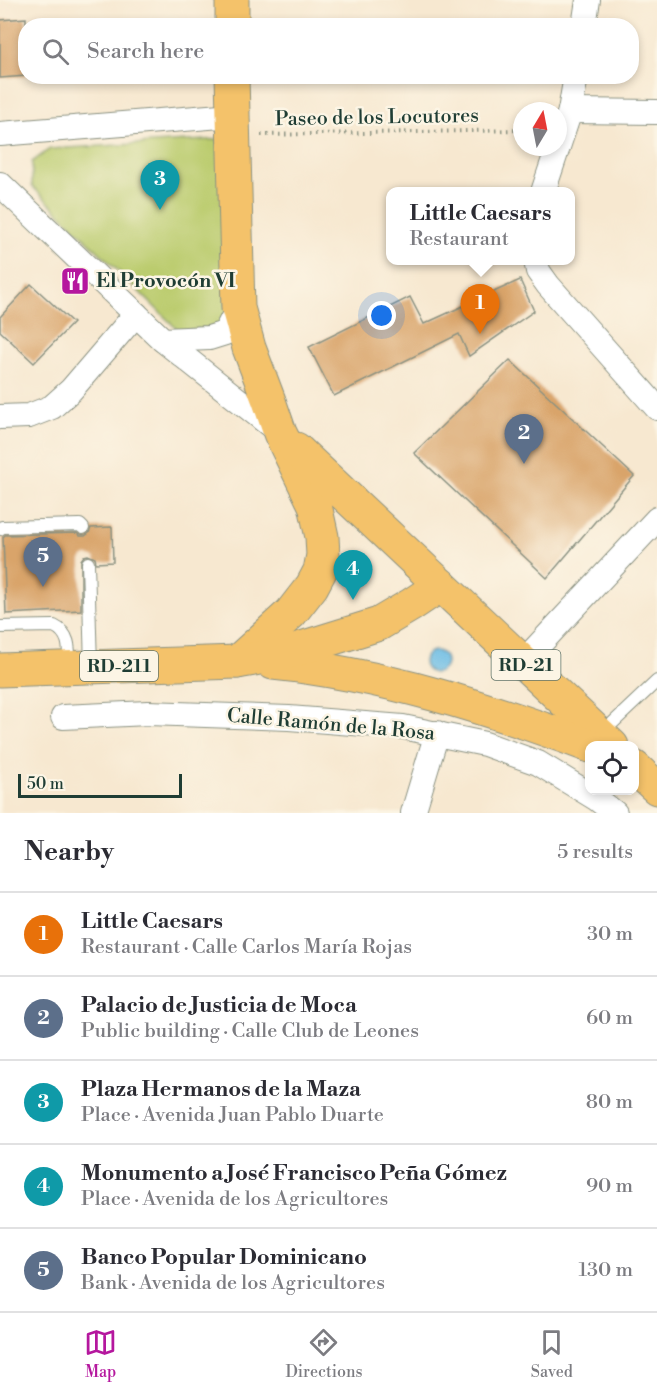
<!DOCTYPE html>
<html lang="en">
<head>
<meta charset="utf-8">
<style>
  :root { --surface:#fff; --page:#f2f2f3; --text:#2b2b33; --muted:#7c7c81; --line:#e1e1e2; --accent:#b5179e }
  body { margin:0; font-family:"Libre Bodoni",serif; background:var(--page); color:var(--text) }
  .controls { position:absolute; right:18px; bottom:18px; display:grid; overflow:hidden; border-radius:12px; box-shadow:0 3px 9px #0003 }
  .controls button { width:54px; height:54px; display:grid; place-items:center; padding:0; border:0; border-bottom:2px solid var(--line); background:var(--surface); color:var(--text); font:30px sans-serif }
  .compass { position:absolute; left:513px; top:102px; width:54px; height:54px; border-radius:50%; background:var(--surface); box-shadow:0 3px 9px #0003; rotate:10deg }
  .scale { position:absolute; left:18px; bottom:15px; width:164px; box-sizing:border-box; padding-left:6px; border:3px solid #1f3d34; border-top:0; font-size:16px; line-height:21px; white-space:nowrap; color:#1f3d34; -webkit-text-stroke:4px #fcf5e5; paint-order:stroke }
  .you { position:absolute; left:382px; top:316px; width:21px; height:21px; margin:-15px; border:4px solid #fff; border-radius:50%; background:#1a73e8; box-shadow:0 0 0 9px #1a73e833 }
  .badge { display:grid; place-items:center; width:39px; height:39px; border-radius:50%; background:var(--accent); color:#fff; font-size:20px; font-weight:700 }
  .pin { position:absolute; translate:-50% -50px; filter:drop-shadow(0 2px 3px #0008) }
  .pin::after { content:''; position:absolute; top:32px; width:21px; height:18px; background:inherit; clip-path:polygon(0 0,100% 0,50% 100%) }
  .popup { position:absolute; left:386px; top:187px; width:189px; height:78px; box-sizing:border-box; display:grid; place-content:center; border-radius:12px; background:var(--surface); filter:drop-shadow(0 2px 4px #0005); font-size:20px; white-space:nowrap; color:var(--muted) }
  .popup b { font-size:22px; color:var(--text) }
  .popup::after { content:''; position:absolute; left:50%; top:100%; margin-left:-12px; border:12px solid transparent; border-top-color:var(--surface) }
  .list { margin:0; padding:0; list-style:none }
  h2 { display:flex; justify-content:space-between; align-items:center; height:78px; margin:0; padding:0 24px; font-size:26px }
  h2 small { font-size:20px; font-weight:400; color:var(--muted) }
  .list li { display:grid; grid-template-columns:39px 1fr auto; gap:18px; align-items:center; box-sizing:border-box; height:84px; padding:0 24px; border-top:2px solid var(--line) }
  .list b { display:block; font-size:22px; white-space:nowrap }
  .list p { margin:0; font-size:20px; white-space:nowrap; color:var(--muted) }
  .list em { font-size:20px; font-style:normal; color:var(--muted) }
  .icon { flex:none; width:33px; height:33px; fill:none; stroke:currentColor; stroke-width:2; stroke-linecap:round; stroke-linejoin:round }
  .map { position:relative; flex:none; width:657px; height:813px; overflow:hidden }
  .search { position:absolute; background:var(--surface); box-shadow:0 3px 9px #0003; left:18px; right:18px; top:18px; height:66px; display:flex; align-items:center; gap:15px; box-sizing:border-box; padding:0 21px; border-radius:24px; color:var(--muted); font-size:22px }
  .sheet { height:498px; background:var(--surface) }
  nav { display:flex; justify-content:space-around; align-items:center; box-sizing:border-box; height:84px; border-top:2px solid var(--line); background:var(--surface); font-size:16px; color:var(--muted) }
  nav a { display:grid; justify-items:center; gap:3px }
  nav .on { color:var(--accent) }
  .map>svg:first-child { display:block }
  .green { fill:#bbcc6e; stroke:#6d8451; stroke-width:1.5 }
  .water { fill:#6abce5; stroke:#447c8c; stroke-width:1.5 }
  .building { fill:#d9a46b }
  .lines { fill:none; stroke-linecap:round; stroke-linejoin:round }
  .lane-casing { stroke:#8b9282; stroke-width:14 }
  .street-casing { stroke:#8b9282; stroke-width:26 }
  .primary-casing { stroke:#8b9282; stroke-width:35 }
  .path { stroke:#8b9282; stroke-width:4; stroke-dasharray:1.5 4.5; stroke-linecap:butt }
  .lane { stroke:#fff; stroke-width:12 }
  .street { stroke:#fff; stroke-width:24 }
  .primary { stroke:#f4c26a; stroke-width:33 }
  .labels { text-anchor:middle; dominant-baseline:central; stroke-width:5; stroke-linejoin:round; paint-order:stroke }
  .shield { fill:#fcf5e5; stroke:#617469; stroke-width:1.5 }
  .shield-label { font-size:18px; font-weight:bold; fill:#1f3d34 }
  .street-label { font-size:20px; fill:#1f3d34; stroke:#fcf5e5 }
  .poi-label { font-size:20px; font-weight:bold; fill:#1f3d34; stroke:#fcf5e5; text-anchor:start }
</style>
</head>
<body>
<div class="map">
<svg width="657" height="813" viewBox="0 0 657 813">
  <rect width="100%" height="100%" fill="#fcf5e5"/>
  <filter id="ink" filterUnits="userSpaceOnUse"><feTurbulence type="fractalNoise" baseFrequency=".0167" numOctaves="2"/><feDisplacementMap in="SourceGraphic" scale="12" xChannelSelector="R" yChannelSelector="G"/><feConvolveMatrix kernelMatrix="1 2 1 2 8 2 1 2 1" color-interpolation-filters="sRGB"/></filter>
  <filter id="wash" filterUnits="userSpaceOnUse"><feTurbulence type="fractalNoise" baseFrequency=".008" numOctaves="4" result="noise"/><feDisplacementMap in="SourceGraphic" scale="24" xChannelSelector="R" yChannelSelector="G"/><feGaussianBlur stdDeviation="1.35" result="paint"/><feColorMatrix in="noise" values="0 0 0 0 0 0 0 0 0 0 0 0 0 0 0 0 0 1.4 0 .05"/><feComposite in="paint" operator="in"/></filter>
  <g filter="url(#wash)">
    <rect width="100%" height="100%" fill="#f7e8d0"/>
    <!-- green -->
    <polygon class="green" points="223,139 227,320 218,326 180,332 32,186 32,162 50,149"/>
    <!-- water -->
    <circle class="water" cx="435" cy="662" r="11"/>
    <g id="blocks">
      <!-- building -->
      <g class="building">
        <polygon points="26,18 26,76 0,78 0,20"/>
        <polygon points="520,280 534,311 469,356 459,334 334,396 309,347 410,297 424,324"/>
        <polygon points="31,284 73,323 34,363 0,331 0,317"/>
        <polygon points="510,360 634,476 547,578 414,453"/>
        <polygon points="112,527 113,562 96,563 95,558 88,555 84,556 81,560 81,610 6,614 3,537 5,535 77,533 80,536 85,536 89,533 91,528"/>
      </g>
    </g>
  </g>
  <g filter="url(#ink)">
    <use href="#blocks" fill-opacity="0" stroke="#8b9282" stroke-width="1.5"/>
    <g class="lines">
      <!-- lane casing -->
      <g class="lane-casing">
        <g id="lane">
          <polyline points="0,529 2,527 80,525 83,528"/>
          <polyline points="88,563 91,666"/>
          <path d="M0 627 54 626C71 634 69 650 69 667"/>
          <polyline points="601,734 657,681"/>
        </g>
      </g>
      <!-- street casing -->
      <g class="street-casing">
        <g id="street">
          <polyline points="584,26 588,0"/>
          <polyline points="570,111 657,112"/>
          <polyline points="0,134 233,115"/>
          <polyline points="558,147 570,111 576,76"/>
          <polyline points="0,184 163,340 280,433"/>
          <polyline points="543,192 558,147"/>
          <polyline points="536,260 538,271 548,285 657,408"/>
          <polyline points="163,340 209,338 225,333 238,308"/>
          <polyline points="0,417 29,416 52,407 71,390 136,314"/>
          <polyline points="523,662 657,519"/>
          <polyline points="63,717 148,713 289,718 403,727 485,744 538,763 597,799 615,813"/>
          <polyline points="413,813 437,733"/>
        </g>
      </g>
      <!-- primary casing -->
      <g class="primary-casing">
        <g id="primary">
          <polyline points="232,0 232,26"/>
          <polyline points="232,76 238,308 249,348 269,401 280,433 315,505 322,537 323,555 320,571 312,586 291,613 237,662"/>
          <polyline points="296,449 612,746"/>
          <path d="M273 663C382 674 488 708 590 746"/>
          <polyline points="0,670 237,662 282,654 379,624 411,605 441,585"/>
          <polyline points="634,767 657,788"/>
        </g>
      </g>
      <!-- path -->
      <polyline class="path" points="261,135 522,130"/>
      <!-- lane -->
      <use href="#lane" class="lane"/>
      <!-- street -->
      <use href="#street" class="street"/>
      <!-- primary -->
      <use href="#primary" class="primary"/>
    </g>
  </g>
  <!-- icons -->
  <defs>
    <g id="restaurant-square" transform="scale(1.5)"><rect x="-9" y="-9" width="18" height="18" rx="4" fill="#b5179e" stroke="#fcf5e5"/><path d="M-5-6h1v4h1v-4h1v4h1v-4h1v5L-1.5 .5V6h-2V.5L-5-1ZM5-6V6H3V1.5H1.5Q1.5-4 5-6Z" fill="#fff"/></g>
  </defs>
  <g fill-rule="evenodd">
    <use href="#restaurant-square" x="75" y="281"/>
  </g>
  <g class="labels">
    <!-- shield labels -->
    <g class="shield">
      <rect x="491.5" y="650" width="69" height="30" rx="4.5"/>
      <rect x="80" y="651" width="78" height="30" rx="4.5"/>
    </g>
    <g class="shield-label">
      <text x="526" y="665">RD-21</text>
      <text x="119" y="666">RD-211</text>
    </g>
    <!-- street labels -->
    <g class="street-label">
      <text transform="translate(377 118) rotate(-1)">Paseo de los Locutores</text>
      <text transform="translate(331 725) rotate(5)">Calle Ramón de la Rosa</text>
    </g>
    <!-- poi labels -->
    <g class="poi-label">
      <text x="96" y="281">El Provocón VI</text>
    </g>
  </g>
</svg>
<div class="controls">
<button><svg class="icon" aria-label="locate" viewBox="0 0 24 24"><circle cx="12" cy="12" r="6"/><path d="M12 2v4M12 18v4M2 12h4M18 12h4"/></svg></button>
</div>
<svg class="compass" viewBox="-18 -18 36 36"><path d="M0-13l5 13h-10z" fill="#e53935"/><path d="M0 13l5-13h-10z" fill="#7c7c81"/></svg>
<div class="scale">50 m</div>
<div class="you"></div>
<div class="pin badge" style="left:480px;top:334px;background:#e8710a">1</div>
<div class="popup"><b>Little Caesars</b>Restaurant</div>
<div class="pin badge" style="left:524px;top:464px;background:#5c6f8a">2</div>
<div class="pin badge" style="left:160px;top:210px;background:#0f9aa8">3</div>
<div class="pin badge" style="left:353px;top:600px;background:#0f9aa8">4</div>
<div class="pin badge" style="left:43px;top:587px;background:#5c6f8a">5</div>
<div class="search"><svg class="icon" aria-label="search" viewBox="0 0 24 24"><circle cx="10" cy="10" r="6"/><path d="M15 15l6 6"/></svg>Search here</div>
</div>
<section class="sheet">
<h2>Nearby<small>5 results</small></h2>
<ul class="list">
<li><span class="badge" style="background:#e8710a">1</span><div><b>Little Caesars</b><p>Restaurant · Calle Carlos María Rojas</p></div><em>30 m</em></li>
<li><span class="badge" style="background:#5c6f8a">2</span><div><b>Palacio de Justicia de Moca</b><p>Public building · Calle Club de Leones</p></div><em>60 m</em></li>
<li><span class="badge" style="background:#0f9aa8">3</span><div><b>Plaza Hermanos de la Maza</b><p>Place · Avenida Juan Pablo Duarte</p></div><em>80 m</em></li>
<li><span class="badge" style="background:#0f9aa8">4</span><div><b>Monumento a José Francisco Peña Gómez</b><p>Place · Avenida de los Agricultores</p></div><em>90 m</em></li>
<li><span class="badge" style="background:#5c6f8a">5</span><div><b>Banco Popular Dominicano</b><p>Bank · Avenida de los Agricultores</p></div><em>130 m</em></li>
</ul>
</section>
<nav>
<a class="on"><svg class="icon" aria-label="map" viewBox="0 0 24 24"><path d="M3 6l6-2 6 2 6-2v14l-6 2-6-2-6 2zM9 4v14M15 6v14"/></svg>Map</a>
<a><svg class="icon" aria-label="directions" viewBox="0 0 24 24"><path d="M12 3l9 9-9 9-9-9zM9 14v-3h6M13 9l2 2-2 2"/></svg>Directions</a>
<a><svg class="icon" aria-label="saved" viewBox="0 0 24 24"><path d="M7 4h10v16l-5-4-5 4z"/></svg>Saved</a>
</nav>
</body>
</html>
